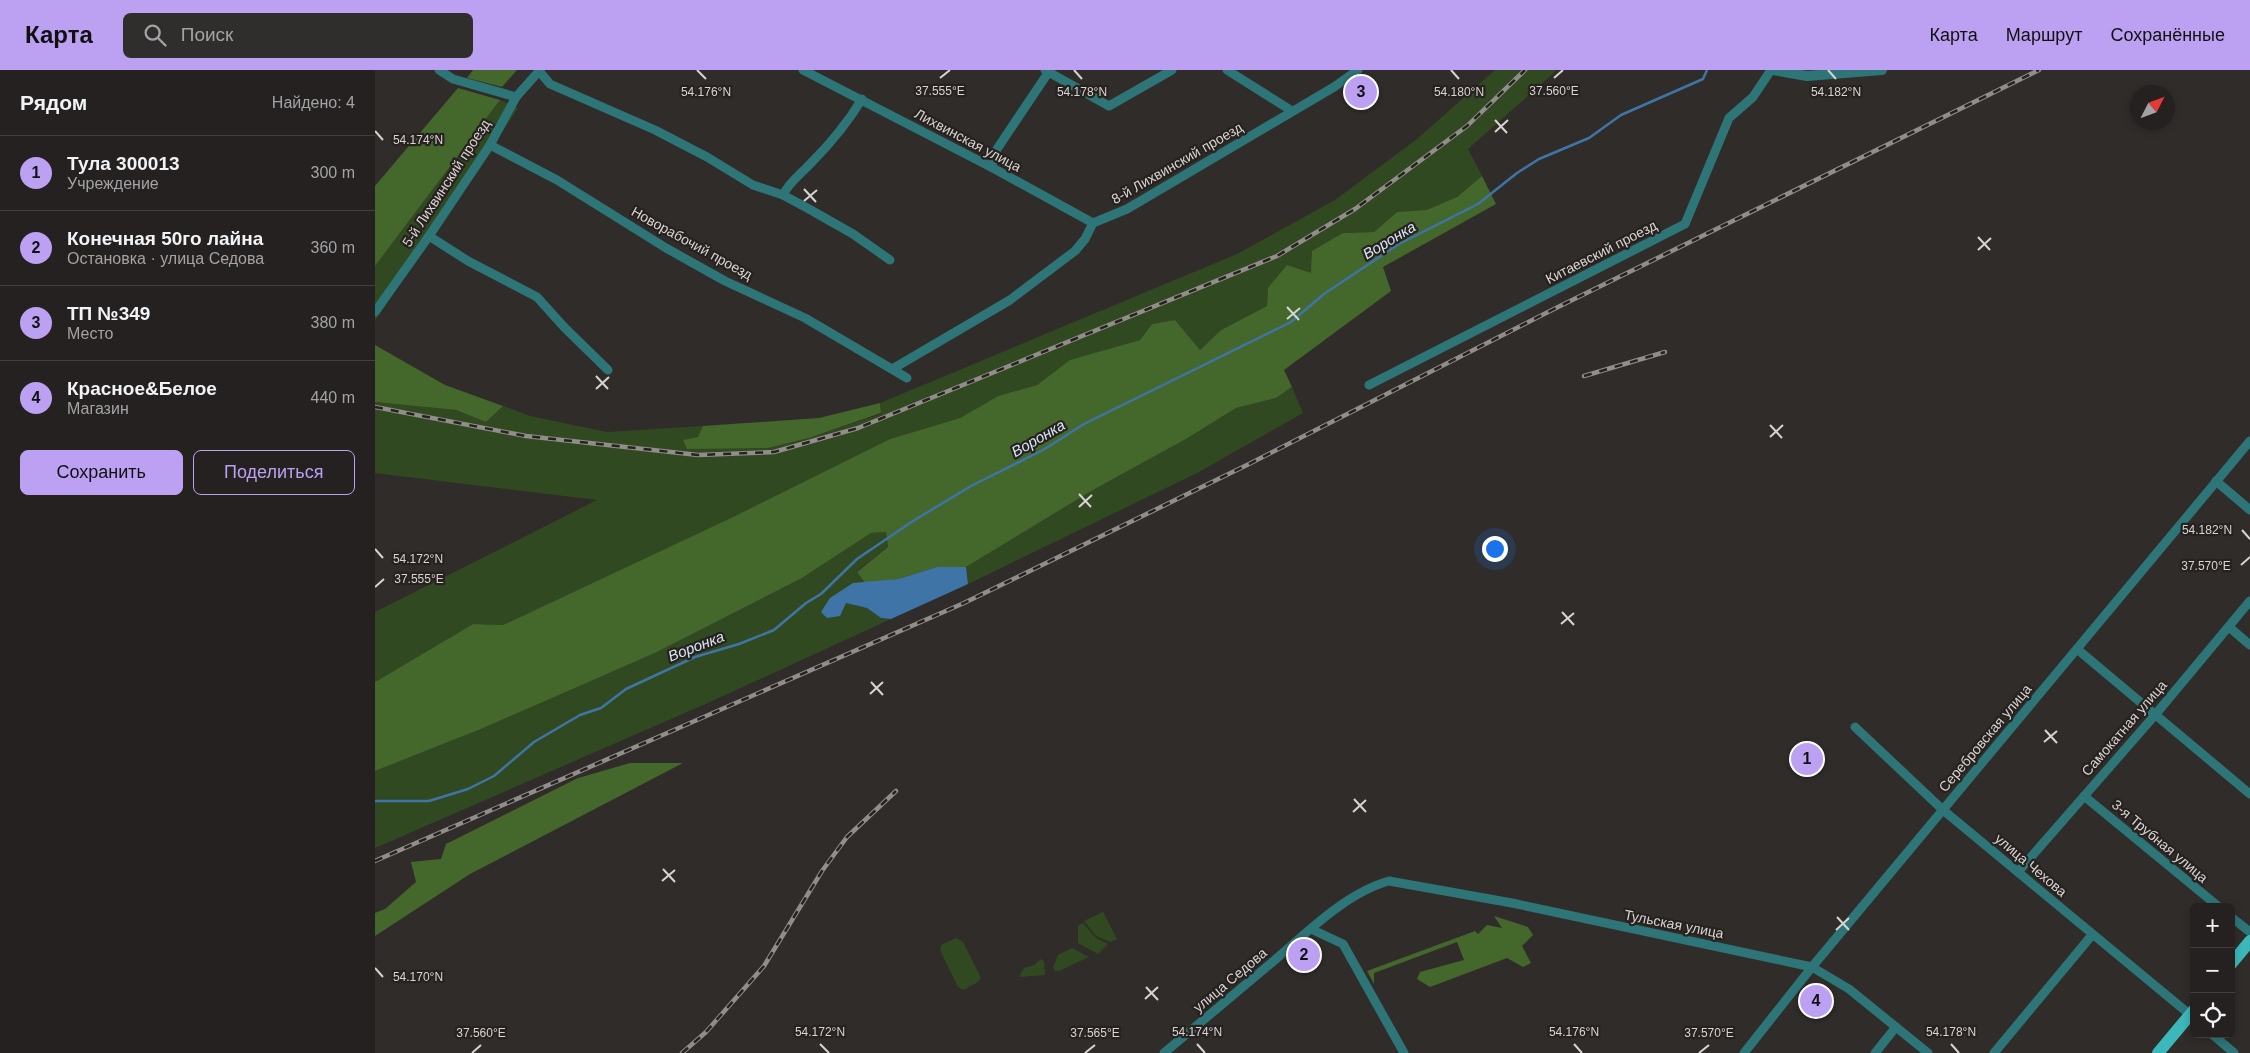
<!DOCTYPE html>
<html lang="ru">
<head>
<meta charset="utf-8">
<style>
  :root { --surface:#242120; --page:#302e2d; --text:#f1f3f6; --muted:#a3a3a5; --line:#413e3e; --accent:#bca0f2 }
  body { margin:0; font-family:Helvetica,sans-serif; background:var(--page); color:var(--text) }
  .controls { position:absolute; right:15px; bottom:15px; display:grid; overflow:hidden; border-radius:8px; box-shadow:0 2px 8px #0003 }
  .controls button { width:45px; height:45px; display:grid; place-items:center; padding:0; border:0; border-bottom:1px solid var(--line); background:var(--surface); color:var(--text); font:25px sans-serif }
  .compass { position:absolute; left:1755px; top:15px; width:45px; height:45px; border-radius:50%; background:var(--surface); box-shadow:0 2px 8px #0003; rotate:48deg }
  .you { position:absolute; left:1119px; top:478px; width:18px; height:18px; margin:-12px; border:4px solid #fff; border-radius:50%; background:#1a73e8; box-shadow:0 0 0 8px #1a73e833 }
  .badge { display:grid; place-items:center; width:32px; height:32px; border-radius:50%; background:var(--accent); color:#111; font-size:16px; font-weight:700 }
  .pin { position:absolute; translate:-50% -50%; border:2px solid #fff; box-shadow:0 1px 5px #0006 }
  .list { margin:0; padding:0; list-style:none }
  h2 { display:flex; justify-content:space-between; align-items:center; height:65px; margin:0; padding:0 20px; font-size:21px }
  h2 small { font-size:16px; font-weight:400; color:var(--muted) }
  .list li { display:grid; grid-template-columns:32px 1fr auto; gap:15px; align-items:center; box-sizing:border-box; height:75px; padding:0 20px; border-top:1px solid var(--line) }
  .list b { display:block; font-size:19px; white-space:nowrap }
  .list p { margin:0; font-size:16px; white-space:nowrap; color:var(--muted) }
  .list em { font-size:16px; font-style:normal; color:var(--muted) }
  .actions { display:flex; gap:10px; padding:15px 20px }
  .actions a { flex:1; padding:11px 0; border:1px solid var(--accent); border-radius:8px; text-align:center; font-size:18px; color:var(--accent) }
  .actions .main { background:var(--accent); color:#111 }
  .icon { flex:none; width:28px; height:28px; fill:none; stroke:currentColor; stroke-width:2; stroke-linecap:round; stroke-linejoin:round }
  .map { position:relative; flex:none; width:1875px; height:983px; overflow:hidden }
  header { display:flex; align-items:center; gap:30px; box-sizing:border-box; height:70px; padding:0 25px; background:var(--accent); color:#111 }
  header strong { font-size:24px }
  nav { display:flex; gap:28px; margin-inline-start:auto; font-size:18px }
  .search { width:350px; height:45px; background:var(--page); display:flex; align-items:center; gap:12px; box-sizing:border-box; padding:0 18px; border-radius:8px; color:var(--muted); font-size:19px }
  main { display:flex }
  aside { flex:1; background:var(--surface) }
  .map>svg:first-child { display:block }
  .green { fill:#314920 }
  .forest { fill:#44672b }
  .water { fill:#3f75a6 }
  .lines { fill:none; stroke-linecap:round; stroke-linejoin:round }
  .stream { stroke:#3f75a6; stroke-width:2.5 }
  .minor { stroke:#2e7577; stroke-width:9 }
  .tertiary { stroke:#2e7577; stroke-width:10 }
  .primary { stroke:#3cb8bb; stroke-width:12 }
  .rail-casing { stroke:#908d8b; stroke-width:4.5 }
  .rail { stroke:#272220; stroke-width:2.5; stroke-dasharray:8; stroke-linecap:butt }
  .ticks { fill:none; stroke:#d7d4d2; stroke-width:2 }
  .labels { text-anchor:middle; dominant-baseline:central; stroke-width:4.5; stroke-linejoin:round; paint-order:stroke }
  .street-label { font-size:14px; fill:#d7d4d2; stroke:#272220 }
  .water-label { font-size:15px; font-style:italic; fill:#d8e7f5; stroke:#272220 }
  .ticks-label { font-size:12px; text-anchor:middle; fill:#d7d4d2; stroke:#272220; stroke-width:4.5; stroke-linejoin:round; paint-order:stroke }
</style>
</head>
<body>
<header>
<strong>Карта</strong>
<div class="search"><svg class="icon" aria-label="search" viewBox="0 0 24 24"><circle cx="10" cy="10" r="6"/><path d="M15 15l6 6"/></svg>Поиск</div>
<nav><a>Карта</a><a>Маршрут</a><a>Сохранённые</a></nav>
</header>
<main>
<aside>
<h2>Рядом<small>Найдено: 4</small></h2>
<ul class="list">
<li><span class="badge">1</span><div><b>Тула 300013</b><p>Учреждение</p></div><em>300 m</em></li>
<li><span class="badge">2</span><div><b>Конечная 50го лайна</b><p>Остановка · улица Седова</p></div><em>360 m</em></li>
<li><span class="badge">3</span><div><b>ТП №349</b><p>Место</p></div><em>380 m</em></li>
<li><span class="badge">4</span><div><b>Красное&amp;Белое</b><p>Магазин</p></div><em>440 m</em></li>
</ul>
<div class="actions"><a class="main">Сохранить</a><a>Поделиться</a></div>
</aside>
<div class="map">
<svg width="1875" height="983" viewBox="0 0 1875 983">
  <rect width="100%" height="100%" fill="#302c2a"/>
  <!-- green -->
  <g class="green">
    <polygon points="1120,0 1182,0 1093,79 1107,106 1082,127 1052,141 1022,142 999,162 968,163 936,203 893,218 892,236 846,260 825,280 800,250 777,254 765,270 696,290 662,315 623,326 585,348 515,369 358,447 128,555 98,554 0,612 0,542 222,430 0,403 0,332 81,340 111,352 128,336 155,346 232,362 328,356 323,367 393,378 434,368 506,344 505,333 862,184 960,130 1042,69"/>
    <polygon points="125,30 143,38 0,251 0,196"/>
    <polygon points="917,317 928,343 822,403 593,514 591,497 718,420 811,369 861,338 901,328"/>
    <polygon points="511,462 513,477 482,501 490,513 478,513 471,533 492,538 506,548 516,549 335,632 0,778 0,701 106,659 280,583 427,508 496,463"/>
    <polygon points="728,842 742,869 735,872 721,866 709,851"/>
    <polygon points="708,853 721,868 733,874 723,884 703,873 703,856"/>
    <polygon points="581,868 588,872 606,908 603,912 588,920 583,917 565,880 566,875"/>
    <polygon points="697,878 714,887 684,901 680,901 678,897 683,885"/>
    <polygon points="666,889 669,892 670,905 644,907 649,898 659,895"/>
  </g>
  <!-- forest -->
  <g class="forest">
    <polygon points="98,0 142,0 127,17 92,8"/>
    <polygon points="83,18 125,30 0,196 0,116"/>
    <polygon points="1107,106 1121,134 1008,197 1016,221 909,300 917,317 901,328 861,338 811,369 718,420 591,497 562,497 523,509 490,513 482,502 513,477 511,462 496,463 427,508 280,583 106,659 0,701 0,612 98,554 128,555 358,447 515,369 585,348 623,326 662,315 695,290 765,270 777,254 800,250 825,280 846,260 892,236 893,218 912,195 936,203 937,181 968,163 999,162 1022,142 1052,140 1082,127"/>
    <polygon points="0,275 70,315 128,336 111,352 81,340 0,332"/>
    <polygon points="505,333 506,343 434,368 393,378 312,379 308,370 323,367 328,356 444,348"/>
    <polygon points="255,693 308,693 95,804 0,866 0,843 10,839 41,812 36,792 66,789 71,774 203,708"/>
    <polygon points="1119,846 1153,857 1158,865 1147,876 1156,893 1148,897 1132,888 1055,917 1042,909 1045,902 1089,890 1082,872 999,903 999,914 992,901 1100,861 1103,864 1112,855 1127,858"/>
  </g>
  <!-- water -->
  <polygon class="water" points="562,497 591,497 593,514 516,549 506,548 492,538 471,533 465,546 452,548 446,542 455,528 478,513 523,509"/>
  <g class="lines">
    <!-- stream -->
    <polyline class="stream" points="0,731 54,731 93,719 119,706 159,672 205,645 226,638 251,619 320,587 364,574 399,560 431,533 446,524 482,489 538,451 596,416 668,380 709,354 916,252 949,224 1024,174 1103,134 1142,103 1164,89 1214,68 1246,45 1328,9 1332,0"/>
    <!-- minor -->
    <g class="minor">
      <polyline points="64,0 78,9 141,27"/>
      <polyline points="428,0 616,97 718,153"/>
      <polyline points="670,0 734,36 797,0"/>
      <polyline points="852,0 917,41"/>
      <polyline points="164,1 175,14 280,60 332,87 378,115 408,125 434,139 478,164 515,190"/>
      <polyline points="115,75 182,110 291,178 350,211 430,248 532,308"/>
      <polyline points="616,97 622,79 675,0"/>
      <path d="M408 125C414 112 426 104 436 93 455 74 473 52 487 29"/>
      <polyline points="54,166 93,191 162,227 189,257 233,300"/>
      <polyline points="0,242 54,166 115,75 141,27 165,0"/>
      <polyline points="519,298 635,230 700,181 710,169 718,153 752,139 959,17 983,0"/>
      <polyline points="994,315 1310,154 1354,48 1378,27 1396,0"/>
      <polyline points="1841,411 1875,440"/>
      <polyline points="1854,557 1875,575"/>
      <polyline points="1702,579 1875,724"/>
      <polyline points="1480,657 1568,740 1819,948"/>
      <polyline points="1709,726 1844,837"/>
      <polyline points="1643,802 1780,645 1875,531"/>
      <polyline points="1856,847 1875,862"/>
      <polyline points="936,859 968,874 1029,983"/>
      <polyline points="1837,964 1859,983"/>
      <path d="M789 983C826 952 864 920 901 889 933 861 973 822 1014 811L1137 833 1437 897 1474 919 1553 983"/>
      <polyline points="1369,983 1437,897 1875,371"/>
      <polyline points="1500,983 1521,957"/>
      <polyline points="1619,983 1717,865"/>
    </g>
    <!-- tertiary -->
    <polyline class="tertiary" points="1398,0 1432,6 1507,0"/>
    <!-- primary -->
    <g class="primary">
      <polyline points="1856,894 1875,871"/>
      <polyline points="1783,983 1819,940"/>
    </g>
    <!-- rail casing -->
    <g class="rail-casing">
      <g id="rail">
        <polyline points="1209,306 1290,282"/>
        <polyline points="0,337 151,366 323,385 399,382 483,358 902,186 980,139 1092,56 1150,0"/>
        <polyline points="0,791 589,533 872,395 1177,240 1664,0"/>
        <polyline points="307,983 331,962 389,896 447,801 472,767 521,721"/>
      </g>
    </g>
    <!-- rail -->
    <use href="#rail" class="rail"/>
  </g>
  <!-- ticks -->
  <path class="ticks" d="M322 0 331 9M699 0 707 9M1076 0 1084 9M1453 0 1461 9M565 8 575 0M1179 8 1188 0M1120 50 1132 63M0 61 8 70M1120 62 1133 50M429 119 441 132M429 131 442 120M1603 167 1615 180M1603 180 1616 168M912 237 924 250M912 249 925 238M221 306 233 319M221 319 234 307M1395 355 1407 368M1395 367 1408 355M704 424 716 437M704 437 717 425M1867 460 1875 469M0 479 8 488M1866 495 1875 487M0 517 9 509M1187 542 1199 555M1186 554 1199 543M496 612 508 625M495 624 508 612M1670 660 1682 673M1669 672 1682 661M979 729 991 742M978 742 991 730M288 799 300 812M287 811 300 800M1462 847 1474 860M1461 860 1474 848M0 898 8 907M771 917 783 930M770 929 783 917M445 974 454 983M822 974 830 983M1199 974 1207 983M1576 974 1584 983M97 983 106 975M710 983 720 975M1324 983 1334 975"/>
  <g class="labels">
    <!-- street labels -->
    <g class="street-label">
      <text transform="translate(593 70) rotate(28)">Лихвинская улица</text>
      <text transform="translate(802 93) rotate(-30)">8-й Лихвинский проезд</text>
      <text transform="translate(71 113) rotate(-57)">5-й Лихвинский проезд</text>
      <text transform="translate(317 173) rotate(29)">Новорабочий проезд</text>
      <text transform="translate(1226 182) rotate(-27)">Китаевский проезд</text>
      <text transform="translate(1749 658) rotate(-49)">Самокатная улица</text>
      <text transform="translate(1610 668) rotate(-50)">Серебровская улица</text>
      <text transform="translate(1785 771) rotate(40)">3-я Трубная улица</text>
      <text transform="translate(1656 795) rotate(40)">улица Чехова</text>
      <text transform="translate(1299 854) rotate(11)">Тульская улица</text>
      <text transform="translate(855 910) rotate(-40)">улица Седова</text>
    </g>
    <!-- water labels -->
    <g class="water-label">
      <text transform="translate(1014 170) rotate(-31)">Воронка</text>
      <text transform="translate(663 368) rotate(-30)">Воронка</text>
      <text transform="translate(321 576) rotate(-21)">Воронка</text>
    </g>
  </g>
  <g class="ticks-label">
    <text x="565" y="25">37.555°E</text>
    <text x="1179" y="25">37.560°E</text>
    <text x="331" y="26">54.176°N</text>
    <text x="707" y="26">54.178°N</text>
    <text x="1084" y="26">54.180°N</text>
    <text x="1461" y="26">54.182°N</text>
    <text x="43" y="74">54.174°N</text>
    <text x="1832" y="464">54.182°N</text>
    <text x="43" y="493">54.172°N</text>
    <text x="1831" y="500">37.570°E</text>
    <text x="44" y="513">37.555°E</text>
    <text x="43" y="911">54.170°N</text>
    <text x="445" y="966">54.172°N</text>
    <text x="822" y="966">54.174°N</text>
    <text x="1199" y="966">54.176°N</text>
    <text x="1576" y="966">54.178°N</text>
    <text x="106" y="967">37.560°E</text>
    <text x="720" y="967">37.565°E</text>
    <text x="1334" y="967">37.570°E</text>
  </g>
</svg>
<div class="controls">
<button>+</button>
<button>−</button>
<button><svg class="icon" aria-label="locate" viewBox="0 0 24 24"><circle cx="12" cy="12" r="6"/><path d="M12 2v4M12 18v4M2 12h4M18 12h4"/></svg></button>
</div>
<svg class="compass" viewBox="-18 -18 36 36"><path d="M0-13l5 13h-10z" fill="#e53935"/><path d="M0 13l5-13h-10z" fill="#a3a3a5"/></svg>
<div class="you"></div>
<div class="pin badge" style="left:1432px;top:689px">1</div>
<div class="pin badge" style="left:929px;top:885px">2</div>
<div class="pin badge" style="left:986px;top:22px">3</div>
<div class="pin badge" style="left:1441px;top:931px">4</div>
</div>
</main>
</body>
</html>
